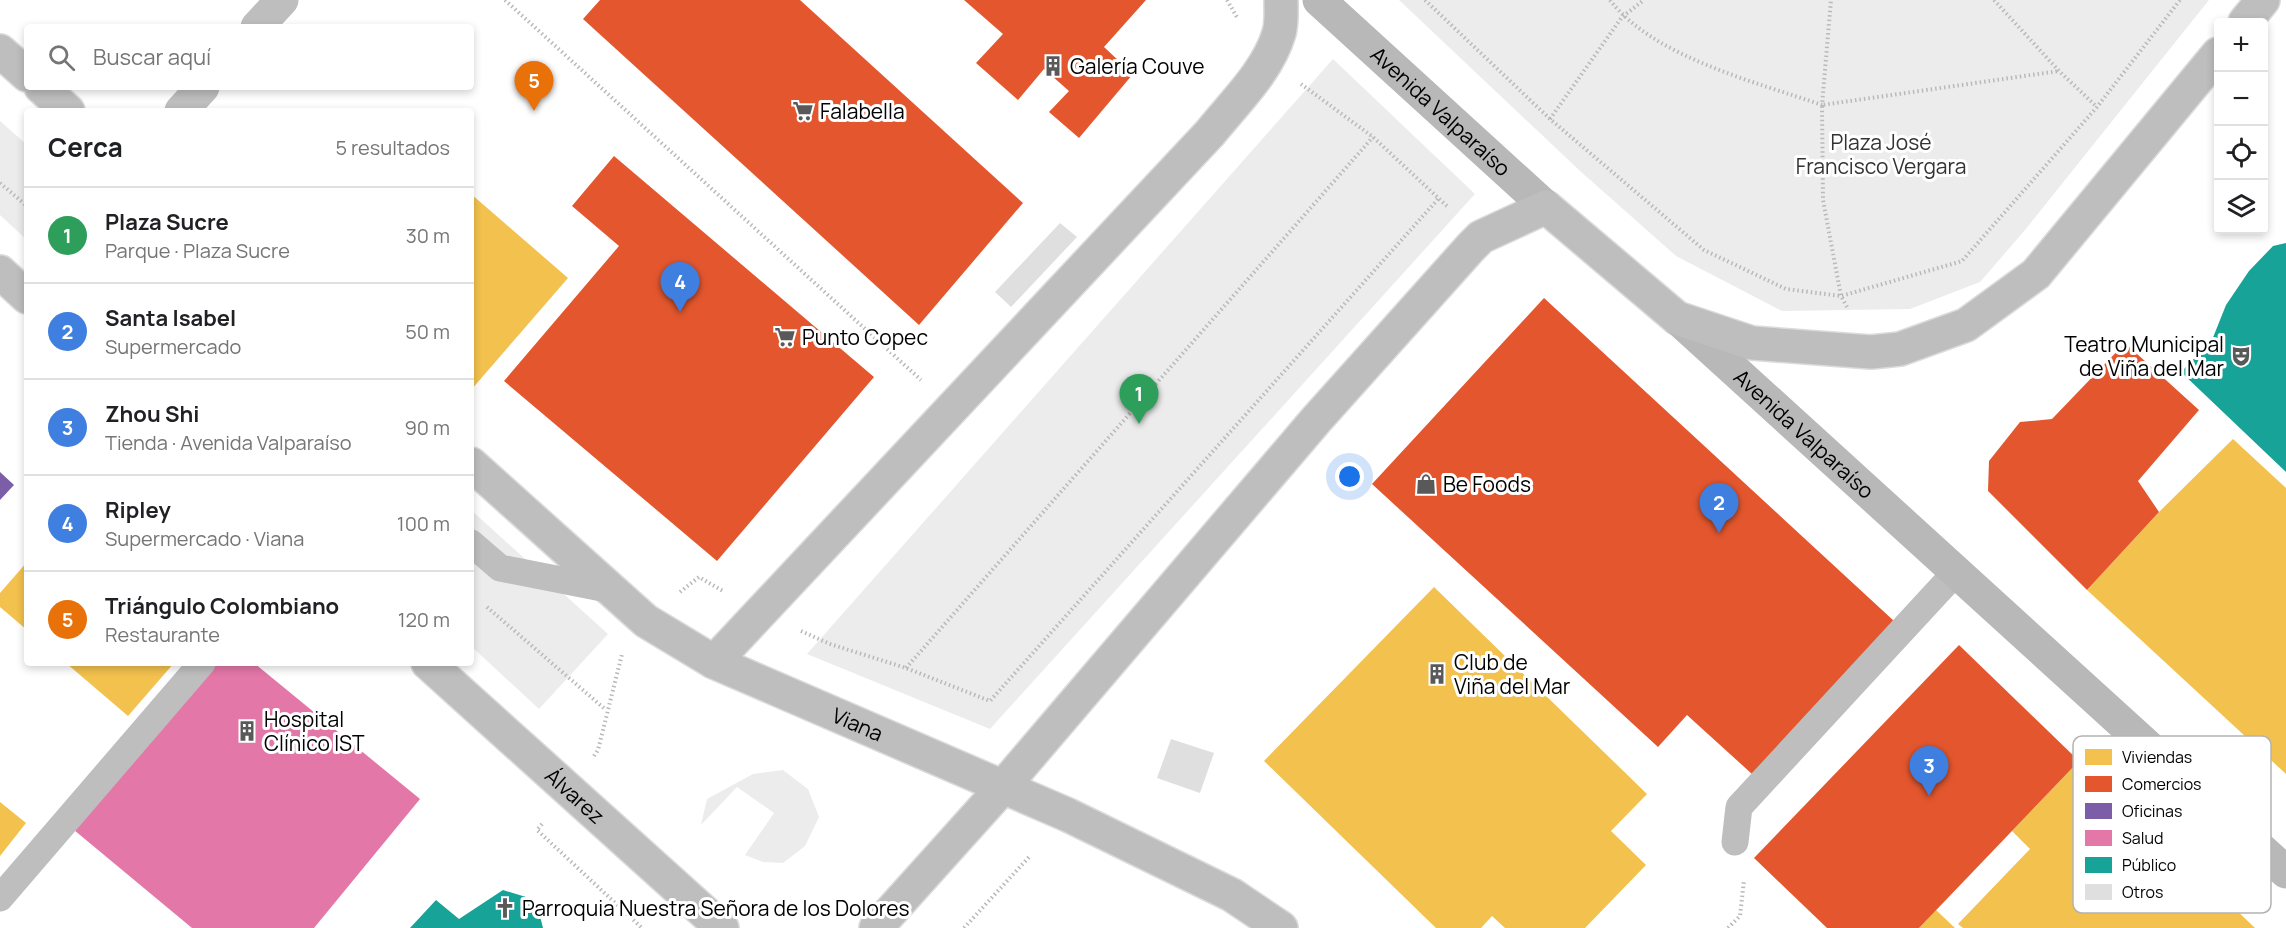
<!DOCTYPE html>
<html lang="es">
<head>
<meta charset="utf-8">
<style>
  :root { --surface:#fff; --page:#f6f6f6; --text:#202124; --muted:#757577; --line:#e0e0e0; --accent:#0f766e }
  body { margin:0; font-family:Manrope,sans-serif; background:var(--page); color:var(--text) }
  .controls { position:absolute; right:18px; top:18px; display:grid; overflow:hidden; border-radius:6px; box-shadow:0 3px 9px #0003 }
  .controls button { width:54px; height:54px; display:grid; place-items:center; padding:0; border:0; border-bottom:2px solid var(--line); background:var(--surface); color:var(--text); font:30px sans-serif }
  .you { position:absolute; left:1350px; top:477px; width:21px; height:21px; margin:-15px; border:4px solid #fff; border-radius:50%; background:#1a73e8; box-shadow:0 0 0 9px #1a73e833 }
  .badge { display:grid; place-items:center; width:39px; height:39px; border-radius:50%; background:var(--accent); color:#fff; font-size:20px; font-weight:700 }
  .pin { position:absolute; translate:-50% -50px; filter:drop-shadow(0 2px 3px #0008) }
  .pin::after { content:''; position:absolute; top:32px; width:21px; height:18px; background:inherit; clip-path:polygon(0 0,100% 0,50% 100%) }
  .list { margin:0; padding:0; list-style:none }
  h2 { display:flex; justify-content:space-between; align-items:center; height:78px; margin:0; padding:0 24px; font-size:26px }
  h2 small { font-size:20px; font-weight:400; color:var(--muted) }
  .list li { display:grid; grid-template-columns:39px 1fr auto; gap:18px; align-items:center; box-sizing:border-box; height:96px; padding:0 24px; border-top:2px solid var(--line) }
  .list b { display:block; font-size:22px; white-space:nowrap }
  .list p { margin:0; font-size:20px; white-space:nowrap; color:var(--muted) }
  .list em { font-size:20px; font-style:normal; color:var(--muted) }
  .icon { flex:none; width:33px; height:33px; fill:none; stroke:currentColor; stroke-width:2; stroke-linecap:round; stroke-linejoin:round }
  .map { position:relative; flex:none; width:2286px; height:928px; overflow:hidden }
  .search { position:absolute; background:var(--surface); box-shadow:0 3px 9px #0003; left:24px; top:24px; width:450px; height:66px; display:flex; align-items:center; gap:15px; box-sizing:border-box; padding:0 21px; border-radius:6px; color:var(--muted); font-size:22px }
  .panel { position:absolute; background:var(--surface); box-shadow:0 3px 9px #0003; left:24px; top:108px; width:450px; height:558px; border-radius:6px }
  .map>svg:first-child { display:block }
  .green { fill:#ececec }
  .homes { fill:#f2c14e }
  .shops { fill:#e4572e }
  .offices { fill:#7b5ea7 }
  .health { fill:#e377a8 }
  .public { fill:#17a398 }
  .building { fill:#dfdfdf }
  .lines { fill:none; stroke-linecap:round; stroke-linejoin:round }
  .primary-casing { stroke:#dbdbdb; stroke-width:36 }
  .path { stroke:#b9b9b9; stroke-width:4; stroke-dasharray:1.5 3; stroke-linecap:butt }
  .lane { stroke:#bebebe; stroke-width:27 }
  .street { stroke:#bebebe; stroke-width:33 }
  .secondary { stroke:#b8b8b8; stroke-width:33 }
  .primary { stroke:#bebebe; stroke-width:33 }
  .labels { text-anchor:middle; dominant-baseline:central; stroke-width:6; stroke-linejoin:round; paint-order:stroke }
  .poi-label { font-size:21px; fill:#000; stroke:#fff; text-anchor:start }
  .street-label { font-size:21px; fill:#000; stroke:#fff }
  .park-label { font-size:21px; fill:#333; stroke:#fff }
  .key { fill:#fff; stroke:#b2b2b2; stroke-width:1.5 }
  .key-label { font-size:16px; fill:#000 }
</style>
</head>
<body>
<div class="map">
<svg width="2286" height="928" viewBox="0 0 2286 928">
  <rect width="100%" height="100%" fill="#fff"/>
  <!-- green -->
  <g class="green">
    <polygon points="1399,0 2209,0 2025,230 1980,282 1910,309 1782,311 1676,256 1579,170"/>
    <polygon points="1333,59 1475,194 990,729 807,654"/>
    <polygon points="0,121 27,145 27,240 0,215"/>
    <polygon points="471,510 608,634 539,709 471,646"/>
    <polygon points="783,770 808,789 819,817 805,846 783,863 763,862 745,855 774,813 737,787 701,825 707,799 753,774"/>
  </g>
  <!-- homes -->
  <g class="homes">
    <polygon points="471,194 568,278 471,390"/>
    <polygon points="2233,439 2286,488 2286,774 2087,590 2159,512"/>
    <polygon points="27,562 27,630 0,607 0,593"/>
    <polygon points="1434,587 1647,794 1611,831 1646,865 1585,928 1505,928 1492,916 1481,928 1436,928 1264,761"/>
    <polygon points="66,663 174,663 128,716"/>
    <polygon points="2079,761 2184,860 2255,928 1963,928 1958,924 2030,849 2012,831"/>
    <polygon points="0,802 26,823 0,856"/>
    <polygon points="1936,910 1955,928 1919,928"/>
  </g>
  <!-- shops -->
  <g class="shops">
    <polygon points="600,0 800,0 1023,203 919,325 583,19"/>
    <polygon points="964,0 1146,0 1104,47 1133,74 1079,138 1049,112 1069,91 1044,69 1018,100 976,63 1003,34"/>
    <polygon points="614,156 874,377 717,561 504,381 619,246 572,206"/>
    <polygon points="1544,298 1894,621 1752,774 1687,715 1658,747 1372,484"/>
    <polygon points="2125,343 2199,410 2138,481 2159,512 2087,590 1988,491 1989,461 2020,422 2052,419"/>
    <polygon points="1959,645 2079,761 1919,928 1827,928 1754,858"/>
  </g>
  <!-- offices -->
  <polygon class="offices" points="0,472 14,485 0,500"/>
  <!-- health -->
  <polygon class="health" points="212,663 254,663 420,799 314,928 192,928 74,830"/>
  <!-- public -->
  <g class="public">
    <polygon points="2286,243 2286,472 2181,372 2212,340 2226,305 2249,271 2273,246"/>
    <polygon points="503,890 526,897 539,912 543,928 410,928 436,900 459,919"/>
  </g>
  <!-- building -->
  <g class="building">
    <polygon points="1060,223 1077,237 1011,307 995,292"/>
    <polygon points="1171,739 1214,753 1200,793 1157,778"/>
  </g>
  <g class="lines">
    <!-- primary casing -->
    <g class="primary-casing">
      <g id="primary">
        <polyline points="2245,22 2263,0"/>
        <polyline points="0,51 27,75"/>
        <polyline points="41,87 68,111"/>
        <polyline points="0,272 27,297"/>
        <path id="s3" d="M471 464 646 621 714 662 1068 815 1232 895 1281 928"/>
        <path d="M714 662 1210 133C1234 103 1268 71 1279 33 1282 23 1281 10 1281 0"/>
        <path id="s4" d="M428 663 722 928"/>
        <polyline points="876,928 1002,788 1316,420 1471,247 1481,237 1546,207 1677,318 1752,343 1871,352 1900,349 1966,325 2036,274 2218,54"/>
      </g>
    </g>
    <!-- path -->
    <g class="path">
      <polyline points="505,0 921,380"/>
      <polyline points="1227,0 1238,19"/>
      <polyline points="1425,0 1550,119 1704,250 1786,289 1841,296 1962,261 2097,107 2180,0"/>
      <path d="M1610 0C1653 57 1756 82 1822 105L1831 0"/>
      <polyline points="1994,0 2059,71 2097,107"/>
      <polyline points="1301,84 1373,137 1449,208"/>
      <polyline points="1550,119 1622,17 1644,0"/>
      <polyline points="0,183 27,206"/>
      <polyline points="1847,307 1841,296 1823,200 1822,105 2059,71"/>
      <polyline points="680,592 699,577 723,591"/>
      <polyline points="487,607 606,710"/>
      <polyline points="801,631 830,644 906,668 990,701 1439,198"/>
      <polyline points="906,668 1373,137"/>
      <polyline points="594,756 598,750 622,654"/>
      <polyline points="542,824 537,830 642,928"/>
      <polyline points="964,928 1029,857"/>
      <polyline points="1728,928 1740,916 1744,880"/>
    </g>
    <!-- lane -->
    <g class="lane">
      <polyline points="471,543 500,568 612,590"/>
      <polyline points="1735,842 1739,807 1956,572"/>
      <polyline points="0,898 202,663"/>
    </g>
    <!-- street -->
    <g class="street">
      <polyline points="257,27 282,0"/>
      <polyline points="181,111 203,87"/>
    </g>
    <!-- secondary -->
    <g class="secondary">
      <path id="s1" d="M1319 0 1546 207"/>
      <path id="s2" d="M1677 318 2286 872"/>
    </g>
    <!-- primary -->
    <use href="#primary" class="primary"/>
  </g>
  <!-- icons -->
  <defs>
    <g id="building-bare" transform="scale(1.62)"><path d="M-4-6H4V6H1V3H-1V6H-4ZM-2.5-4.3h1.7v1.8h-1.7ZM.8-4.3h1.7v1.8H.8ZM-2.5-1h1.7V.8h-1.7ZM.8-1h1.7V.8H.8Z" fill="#595959" stroke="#fff" stroke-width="2.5" paint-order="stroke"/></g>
    <g id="supermarket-bare" transform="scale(1.62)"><path d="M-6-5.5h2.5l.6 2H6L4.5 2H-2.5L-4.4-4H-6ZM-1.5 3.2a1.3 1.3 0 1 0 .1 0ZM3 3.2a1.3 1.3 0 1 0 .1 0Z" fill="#595959" stroke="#fff" stroke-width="2.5" paint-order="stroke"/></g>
    <g id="theatre-bare" transform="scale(1.62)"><path d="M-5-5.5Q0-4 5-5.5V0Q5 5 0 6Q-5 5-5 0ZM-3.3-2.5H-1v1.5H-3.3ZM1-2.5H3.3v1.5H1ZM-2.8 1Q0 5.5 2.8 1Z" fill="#595959" stroke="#fff" stroke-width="2.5" paint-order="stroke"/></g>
    <g id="shop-bare" transform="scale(1.62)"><path d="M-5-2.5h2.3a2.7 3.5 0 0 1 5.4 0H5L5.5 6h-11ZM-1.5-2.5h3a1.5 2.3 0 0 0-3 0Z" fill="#595959" stroke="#fff" stroke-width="2.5" paint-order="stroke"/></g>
    <g id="church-bare" transform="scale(1.62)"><path d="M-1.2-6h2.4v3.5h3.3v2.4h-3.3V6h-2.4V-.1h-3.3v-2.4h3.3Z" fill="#595959" stroke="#fff" stroke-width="2.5" paint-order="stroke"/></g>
  </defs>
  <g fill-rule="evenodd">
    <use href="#building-bare" x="1053" y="66"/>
    <use href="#supermarket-bare" x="803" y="111"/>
    <use href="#supermarket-bare" x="785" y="337"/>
    <use href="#theatre-bare" x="2241" y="356"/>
    <use href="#shop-bare" x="1426" y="484"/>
    <use href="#building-bare" x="1437" y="674"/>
    <use href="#building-bare" x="247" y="731"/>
    <use href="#church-bare" x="505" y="908"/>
  </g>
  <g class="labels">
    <!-- poi labels -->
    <g class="poi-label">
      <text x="1070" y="66">Galería Couve</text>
      <text x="820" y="111">Falabella</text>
      <text x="802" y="337">Punto Copec</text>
      <text x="2224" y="344" text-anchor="end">Teatro Municipal<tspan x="2224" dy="24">de Viña del Mar</tspan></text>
      <text x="1443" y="484">Be Foods</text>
      <text x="1454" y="662">Club de<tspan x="1454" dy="24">Viña del Mar</tspan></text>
      <text x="264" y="719">Hospital<tspan x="264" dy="24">Clínico IST</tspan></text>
      <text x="522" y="908">Parroquia Nuestra Señora de los Dolores</text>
    </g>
    <!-- street labels -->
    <g class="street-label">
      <text stroke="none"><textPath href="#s1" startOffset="165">Avenida Valparaíso</textPath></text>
      <text stroke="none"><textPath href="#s2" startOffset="172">Avenida Valparaíso</textPath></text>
      <text stroke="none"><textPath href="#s3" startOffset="471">Viana</textPath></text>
      <text stroke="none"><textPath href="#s4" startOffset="198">Álvarez</textPath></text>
    </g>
    <!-- park labels -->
    <g class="park-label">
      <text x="1881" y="142">Plaza José<tspan x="1881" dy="24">Francisco Vergara</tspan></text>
    </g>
  </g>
  <!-- legend -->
  <rect x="2073" y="736" width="198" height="177" rx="9" class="key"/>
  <rect x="2085" y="749" width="27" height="16" fill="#f2c14e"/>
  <rect x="2085" y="776" width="27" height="16" fill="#e4572e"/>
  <rect x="2085" y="803" width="27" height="16" fill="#7b5ea7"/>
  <rect x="2085" y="830" width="27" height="16" fill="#e377a8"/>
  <rect x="2085" y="857" width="27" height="16" fill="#17a398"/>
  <rect x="2085" y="884" width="27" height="16" fill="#dfdfdf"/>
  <g class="key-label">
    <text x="2122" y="763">Viviendas</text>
    <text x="2122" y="790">Comercios</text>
    <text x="2122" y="817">Oficinas</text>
    <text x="2122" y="844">Salud</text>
    <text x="2122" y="871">Público</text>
    <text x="2122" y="898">Otros</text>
  </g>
</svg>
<div class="controls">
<button>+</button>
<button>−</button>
<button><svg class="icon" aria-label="locate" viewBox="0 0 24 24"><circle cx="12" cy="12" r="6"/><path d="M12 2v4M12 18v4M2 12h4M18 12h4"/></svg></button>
<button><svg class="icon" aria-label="layers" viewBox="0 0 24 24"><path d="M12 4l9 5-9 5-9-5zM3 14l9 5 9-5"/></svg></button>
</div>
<div class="you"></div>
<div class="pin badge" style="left:1139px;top:424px;background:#2e9e5b">1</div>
<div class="pin badge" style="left:1719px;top:533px;background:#3f7fe0">2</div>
<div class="pin badge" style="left:1929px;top:796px;background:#3f7fe0">3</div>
<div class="pin badge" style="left:680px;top:312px;background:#3f7fe0">4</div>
<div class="pin badge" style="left:534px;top:111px;background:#e8710a">5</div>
<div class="search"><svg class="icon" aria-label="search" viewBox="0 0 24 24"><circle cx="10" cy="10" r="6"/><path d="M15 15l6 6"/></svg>Buscar aquí</div>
<section class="panel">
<h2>Cerca<small>5 resultados</small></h2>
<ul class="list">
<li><span class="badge" style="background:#2e9e5b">1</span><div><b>Plaza Sucre</b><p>Parque · Plaza Sucre</p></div><em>30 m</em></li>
<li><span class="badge" style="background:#3f7fe0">2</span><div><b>Santa Isabel</b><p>Supermercado</p></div><em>50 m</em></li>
<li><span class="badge" style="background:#3f7fe0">3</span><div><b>Zhou Shi</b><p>Tienda · Avenida Valparaíso</p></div><em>90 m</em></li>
<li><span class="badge" style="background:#3f7fe0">4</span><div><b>Ripley</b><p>Supermercado · Viana</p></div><em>100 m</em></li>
<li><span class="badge" style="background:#e8710a">5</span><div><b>Triángulo Colombiano</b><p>Restaurante</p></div><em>120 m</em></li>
</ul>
</section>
</div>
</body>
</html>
